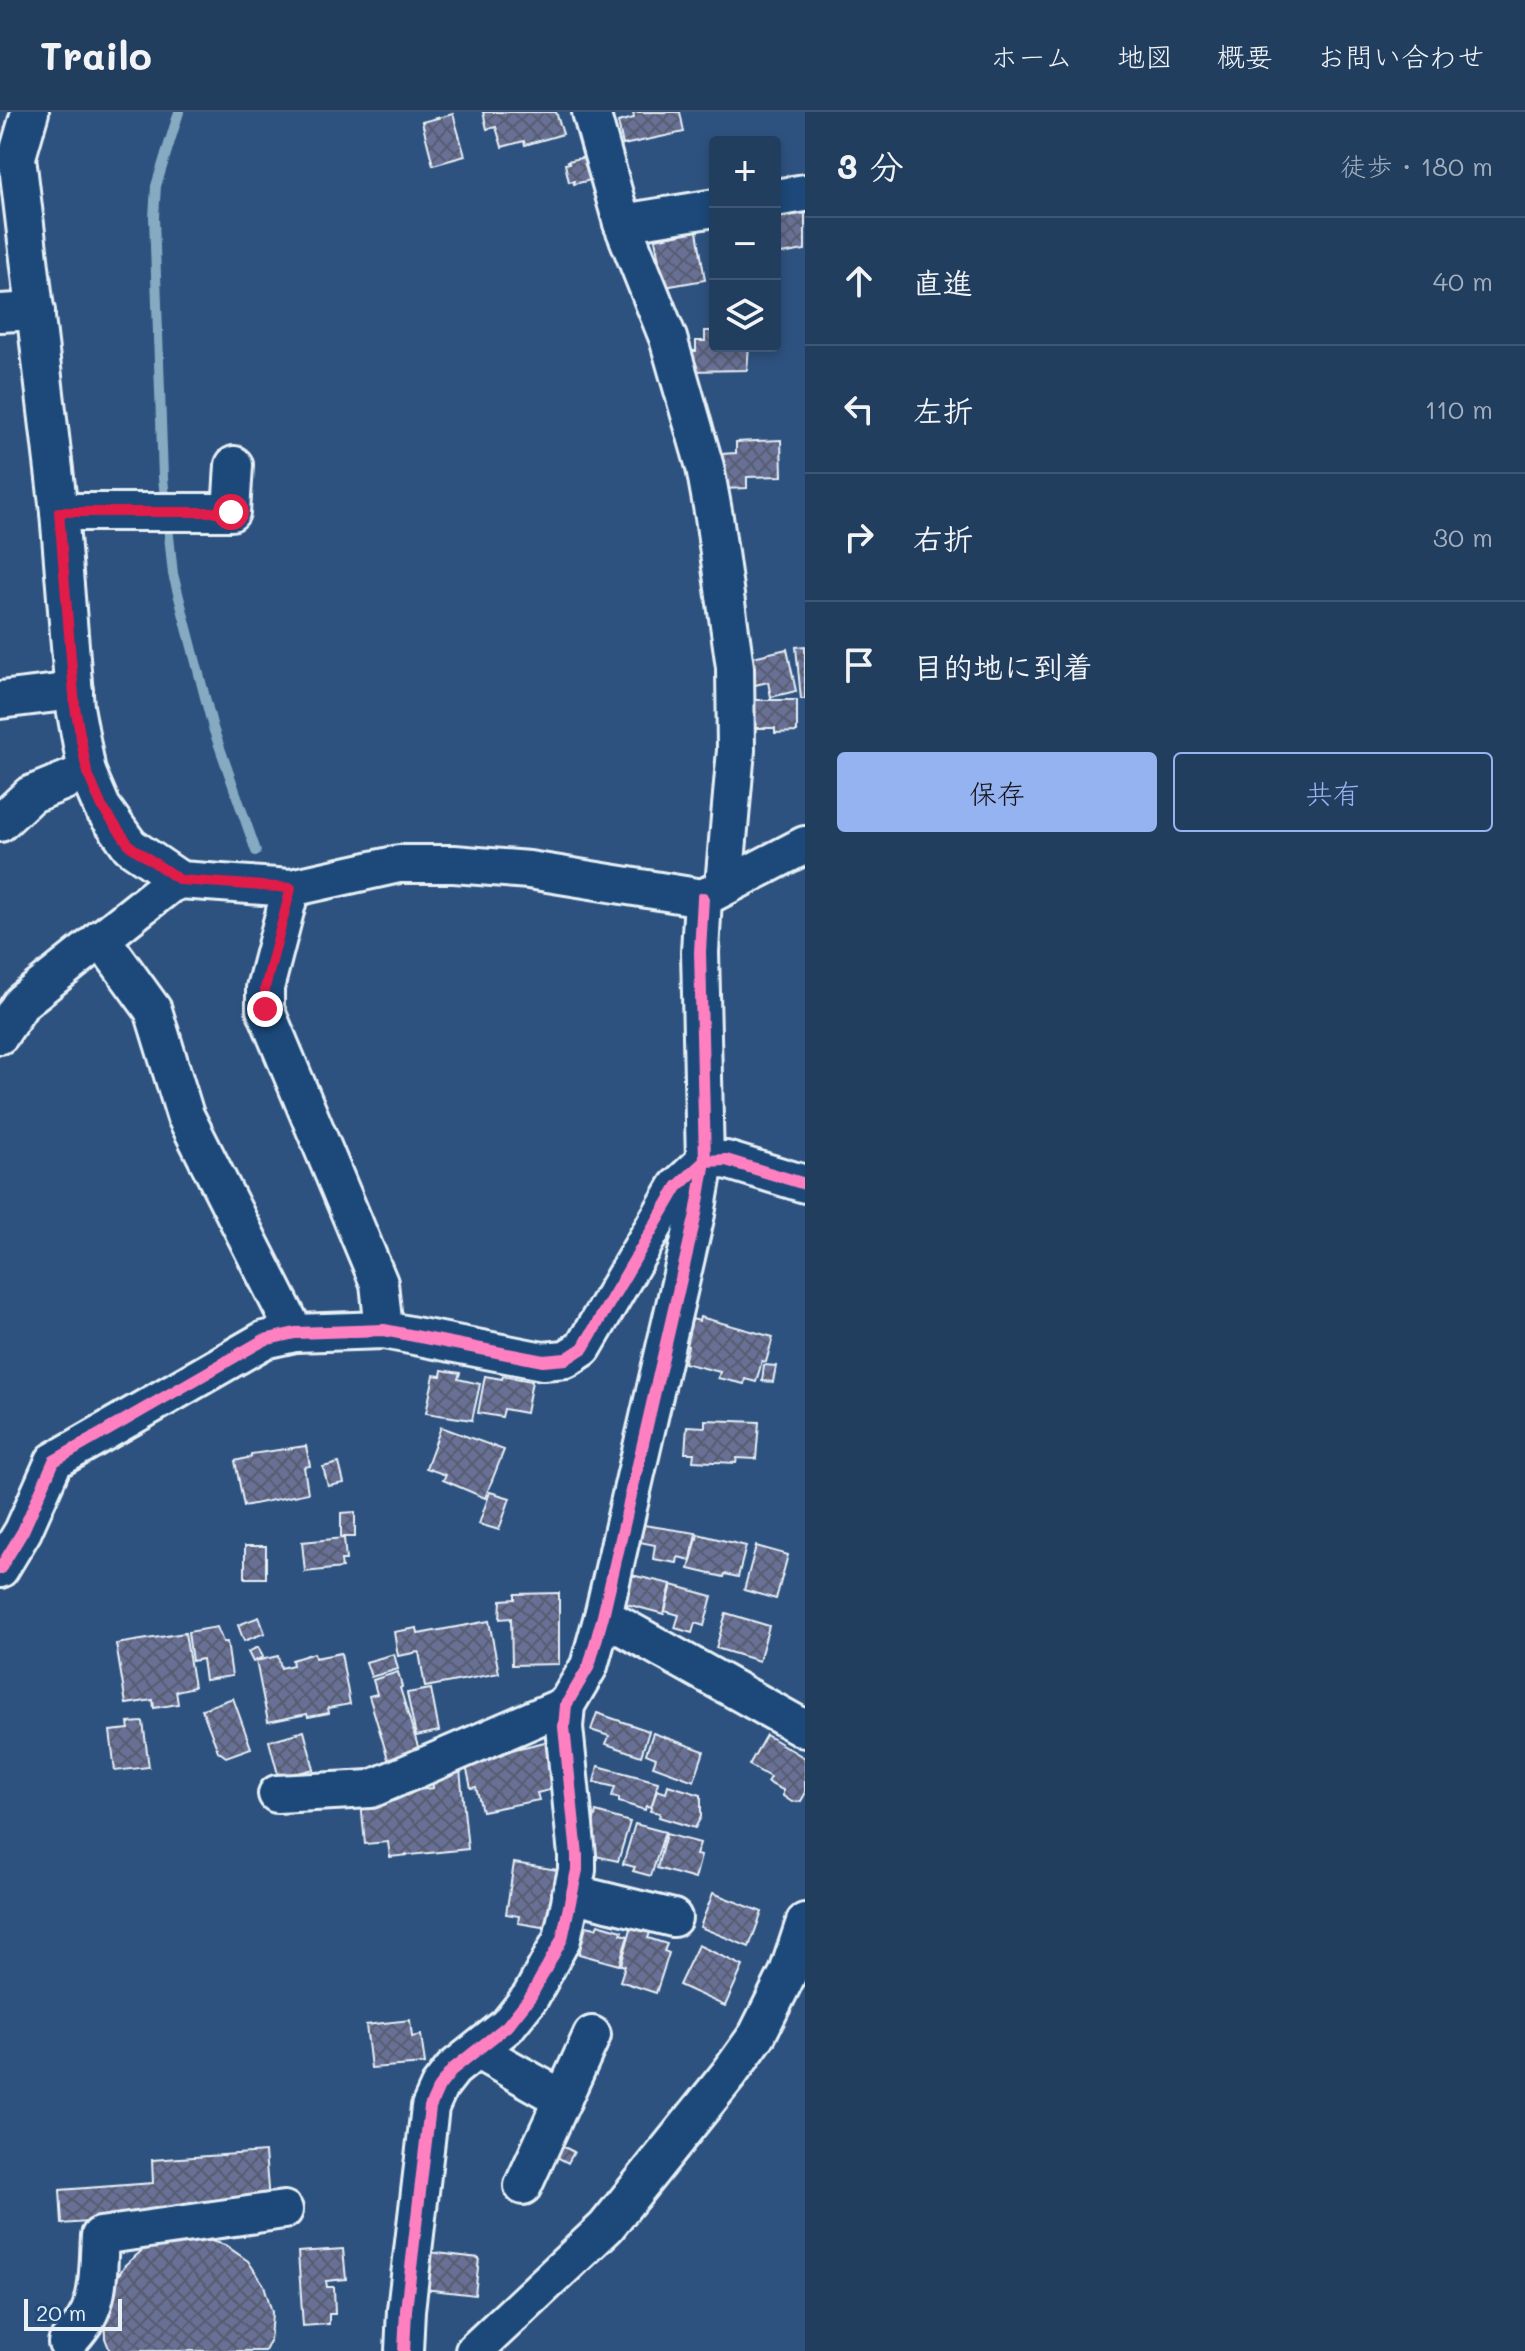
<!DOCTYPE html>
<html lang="ja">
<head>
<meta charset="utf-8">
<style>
  :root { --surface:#223e5f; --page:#2a4565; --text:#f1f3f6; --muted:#a2aebd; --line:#3f5774; --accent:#95b2f1 }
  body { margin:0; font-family:Mali,"Klee One",sans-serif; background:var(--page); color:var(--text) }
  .controls { position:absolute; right:24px; top:24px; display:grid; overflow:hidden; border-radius:8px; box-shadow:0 4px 12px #0003 }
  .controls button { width:72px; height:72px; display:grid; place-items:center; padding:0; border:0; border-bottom:2px solid var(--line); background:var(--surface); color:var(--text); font:40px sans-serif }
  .scale { position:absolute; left:24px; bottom:20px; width:98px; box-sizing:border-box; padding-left:8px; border:4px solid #e8f1f8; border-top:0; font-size:22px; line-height:28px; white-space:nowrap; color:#e8f1f8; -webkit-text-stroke:6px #1f4a7a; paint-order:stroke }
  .stop { position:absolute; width:24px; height:24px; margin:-18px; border:6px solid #e11d48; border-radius:50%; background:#fff }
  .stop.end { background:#e11d48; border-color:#fff; box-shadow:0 2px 8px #0008 }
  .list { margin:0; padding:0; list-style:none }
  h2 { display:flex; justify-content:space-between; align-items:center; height:104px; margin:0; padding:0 32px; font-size:34px }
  h2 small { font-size:26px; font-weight:400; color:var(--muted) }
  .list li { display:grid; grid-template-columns:52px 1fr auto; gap:24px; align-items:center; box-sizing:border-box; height:128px; padding:0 32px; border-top:2px solid var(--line) }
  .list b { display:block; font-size:30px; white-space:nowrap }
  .list em { font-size:26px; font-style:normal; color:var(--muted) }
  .actions { display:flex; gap:16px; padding:24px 32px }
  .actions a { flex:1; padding:18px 0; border:2px solid var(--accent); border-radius:8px; text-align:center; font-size:28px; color:var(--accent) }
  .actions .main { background:var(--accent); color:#111 }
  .icon { flex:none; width:44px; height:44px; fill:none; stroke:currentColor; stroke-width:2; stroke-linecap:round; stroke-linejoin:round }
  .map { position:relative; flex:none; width:805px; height:2239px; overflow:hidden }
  header { display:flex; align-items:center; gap:48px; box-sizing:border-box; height:112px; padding:0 40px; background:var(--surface); border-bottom:2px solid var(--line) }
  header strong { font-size:38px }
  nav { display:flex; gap:44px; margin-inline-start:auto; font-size:28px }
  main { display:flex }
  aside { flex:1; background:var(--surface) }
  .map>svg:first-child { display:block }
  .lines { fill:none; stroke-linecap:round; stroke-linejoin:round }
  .stream { stroke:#85aac1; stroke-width:10 }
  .building { fill:url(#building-cross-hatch); stroke:#e8f1f8; stroke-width:2 }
  .minor-casing { stroke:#e8f1f8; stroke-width:42 }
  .minor { stroke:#1f4a7a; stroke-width:36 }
  .cycleway-casing { stroke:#1f4a7a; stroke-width:17 }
  .cycleway { stroke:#ff80c0; stroke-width:12 }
  .route { stroke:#e11d48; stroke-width:10 }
</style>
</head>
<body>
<header>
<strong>Trailo</strong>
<nav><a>ホーム</a><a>地図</a><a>概要</a><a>お問い合わせ</a></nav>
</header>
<main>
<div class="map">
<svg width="805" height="2239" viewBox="0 0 805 2239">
  <defs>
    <pattern id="building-cross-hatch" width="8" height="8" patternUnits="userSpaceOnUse" patternTransform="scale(2)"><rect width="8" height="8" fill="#687095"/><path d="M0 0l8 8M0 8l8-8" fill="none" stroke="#575c70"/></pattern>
  </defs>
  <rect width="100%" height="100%" fill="#2e527f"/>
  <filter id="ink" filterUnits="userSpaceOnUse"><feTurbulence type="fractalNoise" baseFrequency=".0125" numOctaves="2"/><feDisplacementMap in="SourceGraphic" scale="16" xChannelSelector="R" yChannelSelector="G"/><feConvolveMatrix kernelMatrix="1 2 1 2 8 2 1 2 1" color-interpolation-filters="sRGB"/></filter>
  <g filter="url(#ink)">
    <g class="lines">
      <!-- stream -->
      <polyline class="stream" points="179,0 156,74 154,105 163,366 173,462 213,616 256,739"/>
    </g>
    <!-- building -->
    <g class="building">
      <polygon points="483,0 556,0 563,22 525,33 524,29 502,35 496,15 487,17"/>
      <polygon points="633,0 680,0 684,20 623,33 618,10 634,6"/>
      <polygon points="453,2 465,44 433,53 422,10"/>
      <polygon points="594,43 599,66 574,72 574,69 569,70 565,52 569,51 568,49"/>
      <polygon points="805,97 805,138 775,143 775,102"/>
      <polygon points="697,119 705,168 664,175 655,127"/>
      <polygon points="705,219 715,219 715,234 749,234 747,258 689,259 688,239 696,239 696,229 705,229"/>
      <polygon points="781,328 782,364 747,365 747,376 722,377 721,342 736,341 736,330"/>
      <polygon points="805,534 805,587 801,587 796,535"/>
      <polygon points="787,537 796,579 771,585 768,570 755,573 749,546"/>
      <polygon points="751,588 797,588 797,620 775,621 775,616 748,616"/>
      <polygon points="700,1205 773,1225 766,1250 762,1249 756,1270 745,1267 744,1272 718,1266 720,1260 684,1251 688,1234 681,1232 686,1214 690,1216 692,1207 699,1209"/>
      <polygon points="764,1253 776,1254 773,1270 762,1269"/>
      <polygon points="442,1258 460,1261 458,1267 480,1272 472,1308 426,1301 434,1263 441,1264"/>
      <polygon points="485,1264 502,1267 503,1264 532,1269 526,1301 504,1297 502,1305 478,1301"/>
      <polygon points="705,1308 759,1310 756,1347 737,1346 736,1351 693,1349 694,1341 685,1341 687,1314 705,1315"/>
      <polygon points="441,1315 504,1338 485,1386 443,1368 446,1363 426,1356"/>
      <polygon points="306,1334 310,1354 304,1355 308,1381 244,1394 235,1349 251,1345 251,1342"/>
      <polygon points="339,1351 344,1371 328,1374 323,1355"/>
      <polygon points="490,1380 510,1386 499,1418 479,1412"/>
      <polygon points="355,1400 355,1425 341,1425 341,1401"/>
      <polygon points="637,1412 696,1421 691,1448 678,1445 677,1451 653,1447 655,1433 635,1429"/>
      <polygon points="698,1422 746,1434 738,1465 725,1462 724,1465 689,1457"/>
      <polygon points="344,1426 346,1448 341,1448 342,1456 305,1460 302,1430"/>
      <rect x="245" y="1434" width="21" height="32"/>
      <polygon points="756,1434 788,1443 776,1487 744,1478"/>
      <polygon points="627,1462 671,1472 664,1502 615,1489"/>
      <polygon points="672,1473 712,1484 704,1514 695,1511 692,1521 675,1516 679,1503 665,1499"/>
      <polygon points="559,1481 559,1552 512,1553 511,1506 500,1507 501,1488 515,1487 515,1482"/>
      <polygon points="726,1501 769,1514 759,1549 716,1536"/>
      <polygon points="259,1505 265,1521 244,1529 238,1513"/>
      <polygon points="489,1509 499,1561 425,1575 419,1540 398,1544 394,1520 417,1516 418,1522"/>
      <polygon points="217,1515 223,1530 227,1530 232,1564 205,1568 202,1547 192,1549 188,1520"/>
      <polygon points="185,1521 194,1575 176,1579 178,1592 154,1596 153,1588 126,1592 116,1532"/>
      <polygon points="258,1535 263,1545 253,1550 248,1540"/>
      <polygon points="314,1541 315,1546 341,1541 350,1592 328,1596 329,1601 308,1605 307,1602 268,1610 256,1549 278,1544 281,1556 293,1553 292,1548"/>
      <polygon points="394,1542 398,1557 371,1565 366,1550"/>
      <polygon points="398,1560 402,1575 400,1576 420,1641 389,1650 369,1584 377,1582 373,1568"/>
      <polygon points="431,1577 439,1619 416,1624 407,1581"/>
      <polygon points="233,1586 251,1636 226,1645 218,1639 202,1597"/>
      <polygon points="597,1601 649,1619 641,1644 606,1632 609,1624 591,1618"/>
      <polygon points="143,1610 149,1655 115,1659 110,1619 129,1617 128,1611"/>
      <polygon points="304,1619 314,1657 279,1666 269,1629"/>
      <polygon points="653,1621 704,1639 694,1669 653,1654 656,1646 646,1642"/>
      <polygon points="766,1623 805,1646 805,1682 801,1689 792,1690 783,1684 783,1678 767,1670 770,1665 749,1653"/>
      <polygon points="549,1629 555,1653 548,1655 553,1677 537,1681 539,1688 482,1699 476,1675 471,1676 465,1649"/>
      <polygon points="459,1648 468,1737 390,1745 388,1730 365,1732 361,1689 382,1682 433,1676 431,1660"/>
      <polygon points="598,1654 658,1670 652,1695 646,1694 645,1698 619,1690 619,1686 612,1684 615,1675 594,1670"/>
      <polygon points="668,1673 701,1683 701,1705 695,1716 659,1705 660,1701 650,1699 657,1678 666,1681"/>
      <polygon points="596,1700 630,1710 618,1749 591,1743 590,1735 594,1721 591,1721"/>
      <polygon points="635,1712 665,1720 651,1764 633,1759 635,1755 623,1752"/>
      <polygon points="666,1722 700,1731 696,1743 701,1744 695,1767 657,1756"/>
      <polygon points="514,1751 558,1758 548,1816 518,1811 519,1804 506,1802"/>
      <polygon points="713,1781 762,1800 749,1835 700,1815"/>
      <polygon points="598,1812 622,1819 621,1822 628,1824 619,1853 579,1842 586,1814 596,1816"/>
      <polygon points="632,1813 651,1818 648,1826 667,1832 664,1839 669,1841 656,1881 620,1869 625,1854 621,1853"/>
      <polygon points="698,1833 743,1854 725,1894 679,1873"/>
      <polygon points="410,1908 412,1925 421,1923 425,1952 371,1956 366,1913"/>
      <polygon points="560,2033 574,2040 568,2051 555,2044"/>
      <polygon points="265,2040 269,2089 152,2098 153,2105 62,2112 60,2078 153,2071 152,2048"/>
      <polygon points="197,2125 225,2133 248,2149 264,2173 272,2200 270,2229 265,2239 110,2239 105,2226 104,2200 111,2175 125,2153 145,2136 169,2127"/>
      <polygon points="343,2137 346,2167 326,2169 327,2175 334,2175 335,2202 329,2202 329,2212 303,2214 298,2140"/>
      <polygon points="428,2140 479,2146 475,2183 424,2177"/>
    </g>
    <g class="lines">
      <!-- minor casing -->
      <g class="minor-casing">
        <g id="minor">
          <polyline points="30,0 17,45 59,400 75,595 87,660 102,695 130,734 180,768"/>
          <polyline points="591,0 622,111 668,226 705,355 714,405 735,555 736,638 724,773"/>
          <polyline points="775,86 805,81"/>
          <polyline points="622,111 715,96"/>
          <polyline points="0,201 36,199"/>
          <polyline points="59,400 231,400 234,353"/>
          <polyline points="0,588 74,579"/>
          <polyline points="0,711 30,683 87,660"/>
          <polyline points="291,776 265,876 265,897 379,1171 384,1218"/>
          <polyline points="101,826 153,898 185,1003 295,1221"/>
          <polyline points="0,923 22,890 169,773 180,768 291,776 399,752 454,752 529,758 703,786 805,733"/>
          <polyline points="0,1457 23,1419 54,1349 264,1228 295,1221 384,1218 543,1249 566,1247 583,1236 677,1075 705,1049 726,1048 805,1072"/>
          <polyline points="603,1504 805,1617"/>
          <polyline points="277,1682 371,1677 566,1593"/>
          <polyline points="571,1781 673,1806"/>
          <polyline points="478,1939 563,1987"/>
          <polyline points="523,2074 592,1923"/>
          <path d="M67 2231C102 2197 97 2169 100 2124L284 2098"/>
          <polyline points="404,2239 406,2198 430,1995 439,1975 453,1957 507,1914 531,1884 562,1827 577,1758 577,1743 564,1615 566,1593 589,1554 603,1504 696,1102 705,1049 700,840 703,786"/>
          <polyline points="474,2239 606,2115 729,1962 757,1923 788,1861 805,1810"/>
        </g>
      </g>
      <!-- minor -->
      <use href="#minor" class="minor"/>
      <!-- cycleway casing -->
      <g class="cycleway-casing">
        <g id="cycleway">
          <polyline points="0,1457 23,1419 54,1349 264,1228 295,1221 384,1218 543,1249 566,1247 583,1236 677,1075 705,1049 726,1048 805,1072"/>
          <polyline points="404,2239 406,2198 430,1995 439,1975 453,1957 507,1914 531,1884 562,1827 577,1758 577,1743 564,1615 566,1593 589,1554 603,1504 696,1102 705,1049 700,840 703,786"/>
        </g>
      </g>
      <!-- cycleway -->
      <use href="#cycleway" class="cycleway"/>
    </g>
  </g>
  <g class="lines" filter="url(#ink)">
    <!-- route -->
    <polyline class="route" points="231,400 59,400 75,595 87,660 102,695 130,734 180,768 291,776 265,876 265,897"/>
  </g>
</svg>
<div class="controls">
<button>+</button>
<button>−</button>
<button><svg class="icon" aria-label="layers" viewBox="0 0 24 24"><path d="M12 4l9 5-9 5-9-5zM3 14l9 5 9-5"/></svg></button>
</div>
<div class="scale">20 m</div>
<div class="stop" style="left:231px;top:400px"></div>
<div class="stop end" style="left:265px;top:897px"></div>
</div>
<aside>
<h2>3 分<small>徒歩 · 180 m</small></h2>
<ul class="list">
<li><svg class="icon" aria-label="ahead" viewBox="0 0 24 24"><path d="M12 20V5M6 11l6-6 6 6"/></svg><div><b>直進</b></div><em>40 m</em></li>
<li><svg class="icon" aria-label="left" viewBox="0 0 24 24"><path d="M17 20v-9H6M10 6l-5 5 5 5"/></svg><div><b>左折</b></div><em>110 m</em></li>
<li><svg class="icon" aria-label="right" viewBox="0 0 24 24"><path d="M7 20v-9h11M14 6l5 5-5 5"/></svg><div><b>右折</b></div><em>30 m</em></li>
<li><svg class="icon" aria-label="arrive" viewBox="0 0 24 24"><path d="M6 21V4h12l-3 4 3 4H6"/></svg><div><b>目的地に到着</b></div></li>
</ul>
<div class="actions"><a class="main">保存</a><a>共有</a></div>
</aside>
</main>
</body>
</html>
